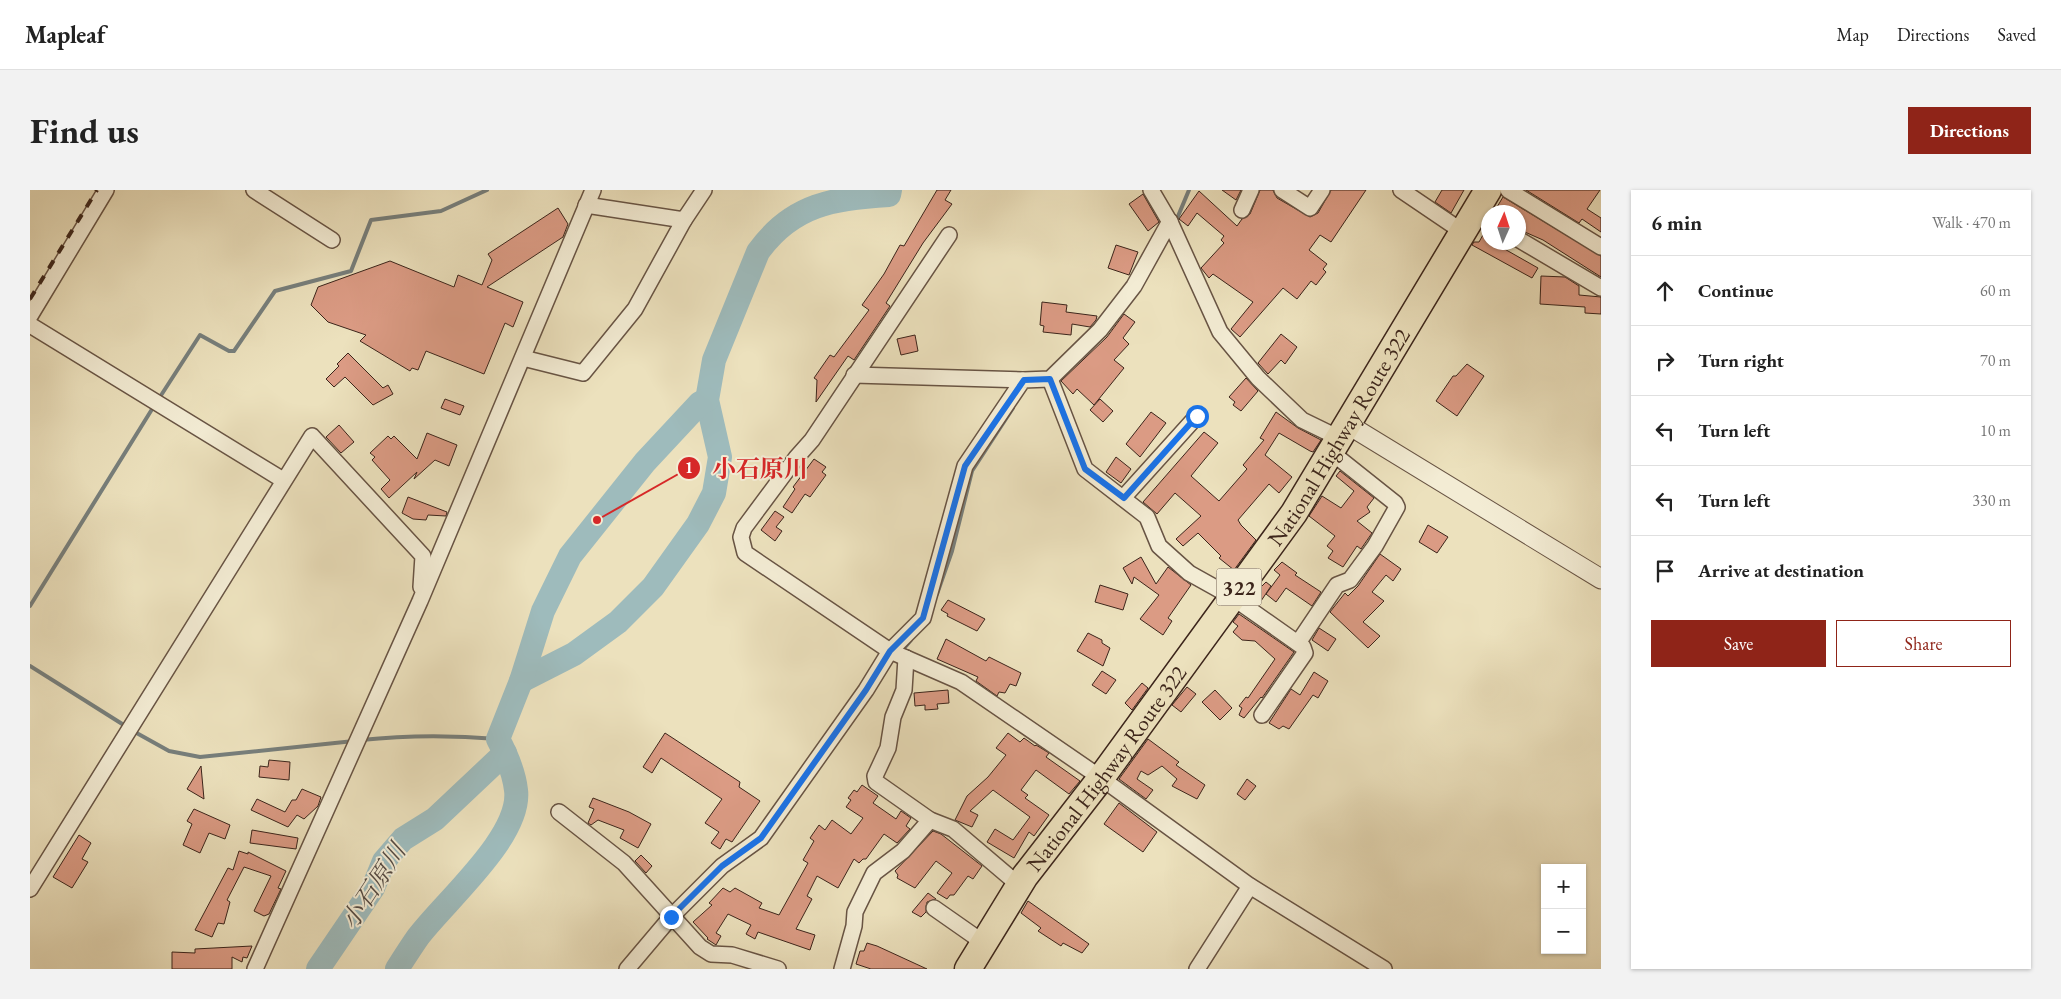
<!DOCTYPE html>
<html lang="en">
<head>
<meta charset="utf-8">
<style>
  :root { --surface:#fff; --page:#f2f2f2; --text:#222; --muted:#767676; --line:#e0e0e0; --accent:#8f2418 }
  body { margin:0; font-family:"EB Garamond","Noto Serif JP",serif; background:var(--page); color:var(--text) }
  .controls { position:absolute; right:15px; bottom:15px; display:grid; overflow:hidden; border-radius:0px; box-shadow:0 1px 4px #0004 }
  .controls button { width:45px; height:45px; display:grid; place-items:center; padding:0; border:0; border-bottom:1px solid var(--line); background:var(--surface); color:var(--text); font:25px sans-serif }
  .compass { position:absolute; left:1451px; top:15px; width:45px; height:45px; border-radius:50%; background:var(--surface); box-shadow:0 1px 4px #0004; rotate:3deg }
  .stop { position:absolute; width:15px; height:15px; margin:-11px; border:4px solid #1a73e8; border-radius:50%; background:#fff }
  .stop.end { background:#1a73e8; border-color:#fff; box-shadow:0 1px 5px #0008 }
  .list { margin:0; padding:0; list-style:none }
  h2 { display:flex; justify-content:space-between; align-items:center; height:65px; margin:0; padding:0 20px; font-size:21px }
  h2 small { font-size:16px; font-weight:400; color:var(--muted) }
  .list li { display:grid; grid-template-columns:32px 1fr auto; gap:15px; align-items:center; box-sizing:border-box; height:70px; padding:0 20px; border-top:1px solid var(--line) }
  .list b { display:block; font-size:19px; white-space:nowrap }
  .list em { font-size:16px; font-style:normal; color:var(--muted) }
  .actions { display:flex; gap:10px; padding:15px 20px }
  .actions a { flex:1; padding:11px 0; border:1px solid var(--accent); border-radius:0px; text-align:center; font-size:18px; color:var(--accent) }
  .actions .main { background:var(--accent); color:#fff }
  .icon { flex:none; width:28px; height:28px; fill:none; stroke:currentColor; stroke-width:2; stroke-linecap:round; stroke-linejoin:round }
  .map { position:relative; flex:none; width:1571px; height:779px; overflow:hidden; border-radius:0px }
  header { display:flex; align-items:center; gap:30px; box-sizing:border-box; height:70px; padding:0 25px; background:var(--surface); border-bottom:1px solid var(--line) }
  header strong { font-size:24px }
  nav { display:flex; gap:28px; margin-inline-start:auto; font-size:18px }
  .intro { display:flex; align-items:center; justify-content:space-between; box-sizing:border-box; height:120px; padding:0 30px }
  h1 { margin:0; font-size:35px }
  .button { padding:12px 22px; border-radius:0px; background:var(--accent); color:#fff; font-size:18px; font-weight:700 }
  main { display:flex; gap:30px; padding:0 30px }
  aside { flex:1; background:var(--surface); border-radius:0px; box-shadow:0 1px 4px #0004 }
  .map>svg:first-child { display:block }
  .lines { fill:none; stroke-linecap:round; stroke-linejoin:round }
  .stream { stroke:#777f7c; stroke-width:4 }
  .river { stroke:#9ebbbc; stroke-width:24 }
  .building { fill:#db9b84; stroke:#3c251b }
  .minor-casing { stroke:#685444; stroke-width:18 }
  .tertiary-casing { stroke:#685444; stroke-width:21 }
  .trunk-casing { stroke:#3c251b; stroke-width:29 }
  .minor { stroke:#f3ecd4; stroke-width:15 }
  .tertiary { stroke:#f3ecd4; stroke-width:19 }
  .trunk { stroke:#ece1bd; stroke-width:26 }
  .rail { stroke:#3c251b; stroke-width:4; stroke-dasharray:9 9; stroke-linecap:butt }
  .route { stroke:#1a73e8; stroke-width:6 }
  .labels { text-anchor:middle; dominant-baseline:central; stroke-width:4; stroke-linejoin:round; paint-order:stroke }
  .shield { fill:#f3ecd4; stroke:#736152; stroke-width:1 }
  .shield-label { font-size:21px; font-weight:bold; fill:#3c251b }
  .street-label { font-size:22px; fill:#3c251b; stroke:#f3ecd4 }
  .water-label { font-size:24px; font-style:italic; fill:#544a43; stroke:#f3ecd4 }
  .leader { fill:none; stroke:#d62828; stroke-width:2 }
  .callout-dot { fill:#d62828; stroke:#f3ecd4; stroke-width:2 }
  .mark-label { font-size:15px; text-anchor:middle; font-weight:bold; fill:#fff }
  .callout-label { font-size:24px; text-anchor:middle; font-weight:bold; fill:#d62828; stroke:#f3ecd4; stroke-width:4; stroke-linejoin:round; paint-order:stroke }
</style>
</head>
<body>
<header>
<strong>Mapleaf</strong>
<nav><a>Map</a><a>Directions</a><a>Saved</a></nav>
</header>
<div class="intro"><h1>Find us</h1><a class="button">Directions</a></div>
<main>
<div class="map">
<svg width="1571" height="779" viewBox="0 0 1571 779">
  <rect width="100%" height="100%" fill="#ece1bd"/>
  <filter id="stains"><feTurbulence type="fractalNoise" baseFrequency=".004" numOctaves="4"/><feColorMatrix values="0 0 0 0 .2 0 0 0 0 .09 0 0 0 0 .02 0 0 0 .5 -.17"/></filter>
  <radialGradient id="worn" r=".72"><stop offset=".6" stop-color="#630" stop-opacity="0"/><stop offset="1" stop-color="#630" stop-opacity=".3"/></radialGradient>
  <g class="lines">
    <!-- stream -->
    <g class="stream">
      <polyline points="1146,31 1159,0"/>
      <polyline points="128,210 170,145 199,161 204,161 245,101 321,81 341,30 411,21 457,0"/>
      <polyline points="907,404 922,361 942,281 983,218"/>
      <polyline points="0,416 124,216"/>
      <polyline points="871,462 881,450"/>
      <polyline points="0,476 97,537"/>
      <polyline points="103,541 139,561 170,567 324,551"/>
      <path d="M331 550C377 545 422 545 468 549"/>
    </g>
    <!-- river -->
    <g class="river">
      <path d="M491 491 544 464 588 432 623 397 668 334 684 303 690 267 677 210 684 170 728 62C762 14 805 8 859 5L860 0"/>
      <polyline points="288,779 343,698 354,671 373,649 405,629 475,563"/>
      <path d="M367 779C374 768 381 757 388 747 415 711 492 646 486 600 484 583 476 564 468 549L491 491 513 421 540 366 615 272 670 213 677 210"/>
    </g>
  </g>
  <!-- building -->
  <g class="building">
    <polygon points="907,0 921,0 915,10 922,14 893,53 856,113 860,116 824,170 818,166 786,212 787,190 784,188 800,165 804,167 839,120 832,115 854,84 870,55 874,56"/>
    <polygon points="1192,0 1211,0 1206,10"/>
    <polygon points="1230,0 1243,0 1247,8 1280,27 1288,23 1301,0 1336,0 1301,52 1290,45 1279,60 1297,74 1293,79 1296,82 1286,95 1281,91 1267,109 1253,98 1210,147 1201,139 1223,112 1183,84 1179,88 1171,78 1194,53 1191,50 1194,46 1167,23 1158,36 1149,29 1169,1 1207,36 1212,29 1220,24"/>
    <polygon points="1412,0 1434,0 1421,23 1405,12"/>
    <polygon points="1496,0 1570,0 1557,19 1571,28 1571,42 1552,29 1549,33"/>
    <polygon points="1113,4 1129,32 1118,41 1099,14"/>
    <polygon points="1473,7 1571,66 1571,87 1513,50 1488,39 1488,22 1464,22"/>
    <polygon points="528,18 538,34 533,47 457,97 493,112 483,137 475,133 454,184 396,161 388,180 382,178 380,181 330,151 336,145 298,132 281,115 288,97 360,71 424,97 428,85 452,95 462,70 458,64"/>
    <polygon points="1458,36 1458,52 1473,52 1471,57 1508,78 1502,88 1442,55 1444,52 1449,52"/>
    <polygon points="1086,55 1108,62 1099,85 1078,78"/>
    <polygon points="1511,86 1535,87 1549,96 1549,105 1571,107 1571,124 1555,123 1555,117 1510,114"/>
    <polygon points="1012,112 1037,115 1036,122 1067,126 1066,130 1060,137 1042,134 1041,145 1013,142 1014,136 1010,135"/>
    <polygon points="1094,124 1105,132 1093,148 1099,154 1084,170 1094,178 1064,215 1047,199 1043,204 1031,191 1077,147"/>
    <polygon points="1251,144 1267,157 1255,174 1251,170 1238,184 1228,173"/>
    <polygon points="885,145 888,161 871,165 867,149"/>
    <polygon points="318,163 353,198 358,195 363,204 343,215 315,187 304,197 296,189 309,176 307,174"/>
    <polygon points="1437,174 1454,186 1427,226 1406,211 1423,186 1426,186"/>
    <polygon points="1216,188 1228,201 1211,221 1203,215 1205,212 1199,207"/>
    <polygon points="415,209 434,216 430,225 411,218"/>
    <polygon points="1070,209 1083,221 1073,232 1060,220"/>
    <polygon points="1121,222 1136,233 1110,267 1096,254"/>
    <polygon points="1246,222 1268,238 1291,250 1283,262 1280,261 1249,243 1235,265 1262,287 1249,303 1239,294 1208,330 1211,335 1226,350 1204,380 1189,368 1191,366 1168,343 1153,356 1146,349 1171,326 1145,303 1127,324 1113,312 1174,242 1188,253 1161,286 1189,311 1217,279 1213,275 1234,250 1230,248"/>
    <polygon points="309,235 324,252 311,263 296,247"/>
    <polygon points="397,243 427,255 419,276 405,270 384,289 387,282 359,308 351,299 360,290 342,270 345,267 340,263 358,246 361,249 364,246 387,269"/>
    <polygon points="1086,267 1101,279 1091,293 1076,282"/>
    <polygon points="784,269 796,277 792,282 796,285 780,307 775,304 762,323 753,317 765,299 763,297"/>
    <polygon points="1310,281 1344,308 1337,317 1340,322 1327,331 1342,343 1331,359 1327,356 1313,377 1298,368 1303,361 1297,356 1305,346 1279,326 1292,306 1311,318 1324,301 1306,286"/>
    <polygon points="378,307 417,322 416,326 398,325 396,330 383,329 372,323"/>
    <polygon points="745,321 754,327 746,337 752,341 745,351 731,340"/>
    <polygon points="1398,335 1418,347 1407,363 1389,352"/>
    <polygon points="1350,364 1371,379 1363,391 1356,385 1342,402 1354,411 1333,432 1350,446 1338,458 1300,422 1315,403 1318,406 1328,396"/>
    <polygon points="1111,367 1126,394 1138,377 1161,395 1138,428 1142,431 1133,445 1110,429 1129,405 1104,387 1102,394 1093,378"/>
    <polygon points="1252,372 1267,383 1265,385 1291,402 1282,416 1256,398 1246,412 1236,404 1250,385 1244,380"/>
    <polygon points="1236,392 1241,396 1229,414 1220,408"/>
    <polygon points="1070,395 1098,404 1093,420 1065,412"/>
    <polygon points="918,410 955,429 947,441 917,426 918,424 911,420"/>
    <polygon points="1209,424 1264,462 1232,508 1231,507 1214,528 1209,525 1212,518 1209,516 1216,507 1218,508 1245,469 1225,451 1212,450 1203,442 1208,436 1203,432"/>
    <polygon points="1289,438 1306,449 1298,461 1282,450"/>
    <polygon points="1058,443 1072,450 1072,453 1080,458 1073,476 1047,461"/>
    <polygon points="916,449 956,471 959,467 991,483 986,496 980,494 975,503 969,502 967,506 946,491 948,487 907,469"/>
    <polygon points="1072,481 1086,490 1076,504 1062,495"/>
    <polygon points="1284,482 1298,491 1288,508 1283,505 1259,539 1253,536 1249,539 1239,533 1261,499 1270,505"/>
    <polygon points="1112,493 1118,498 1102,520 1095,513"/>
    <polygon points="1157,497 1166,504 1151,522 1142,515"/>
    <polygon points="918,500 919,513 907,514 908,519 895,520 895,515 885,516 884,503"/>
    <polygon points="1185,500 1202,518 1190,530 1172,512"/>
    <polygon points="635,543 710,592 709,597 730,611 702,652 696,649 690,659 681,653 689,642 675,633 692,609 631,568 622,583 613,577"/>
    <polygon points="978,543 990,552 994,548 1005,556 1006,555 1019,563 1016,567 1050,591 1039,604 1006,580 991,600 998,605 995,608 1019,625 1004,646 999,642 984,668 957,652 965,639 983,650 1000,627 963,600 940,621 948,625 942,637 925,630 937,606 958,587 976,565 966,558"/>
    <polygon points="1118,549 1149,572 1146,575 1175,595 1167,609 1142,596 1147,589 1132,576 1118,585 1111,581 1107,589 1123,600 1116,609 1089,589"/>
    <polygon points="239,570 260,572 259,590 229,587 230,576 238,577"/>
    <polygon points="171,576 174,609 157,599"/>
    <polygon points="1217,589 1226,596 1215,610 1207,604"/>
    <polygon points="832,595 848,606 843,613 866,629 871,621 881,628 876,636 880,639 867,653 854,644 836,669 833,669 829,673 824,669 808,698 787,686 777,706 782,709 766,739 785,745 780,760 728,742 725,749 716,744 721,735 698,724 686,743 691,746 686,755 677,749 678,748 663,732 682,715 679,713 693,698 700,702 705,698 732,713 729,718 749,725 778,673 773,670 784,651 780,648 789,635 795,640 802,630 821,644 833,628 816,617 821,610 818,608 824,600 827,602"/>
    <polygon points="272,599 291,607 288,616 274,629 267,625 258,637 221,620 227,609 255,622 262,610 266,610"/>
    <polygon points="563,608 599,622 621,634 608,658 590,648 594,640 568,630 561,635 558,633 564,619 559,617"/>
    <polygon points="1089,613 1127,642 1113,662 1074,634"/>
    <polygon points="164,619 200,635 195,649 179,643 170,663 153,655 162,634 157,631"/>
    <polygon points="222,640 268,648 266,659 220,653"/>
    <polygon points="903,641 911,644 952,676 943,689 938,686 924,705 920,705 917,709 907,703 922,683 906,671 885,698 867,688 868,685 865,681"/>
    <polygon points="49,645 61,653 52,669 58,672 42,698 23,687"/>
    <polygon points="209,661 218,664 218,662 256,681 248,698 251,699 239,724 234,726 224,721 241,686 214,677 197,710 200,712 194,734 188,733 182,747 165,740 198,678 203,680"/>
    <polygon points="611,665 622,676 616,683 605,671"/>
    <polygon points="898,703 906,709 897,712 896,722 891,727 882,722"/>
    <polygon points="998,711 1059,754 1052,763 1033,753 1031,756 1008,741 1011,738 991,723"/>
    <polygon points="837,753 847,756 897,779 841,779 826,774 830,761 834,761"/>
    <polygon points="222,756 217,768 213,767 212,772 202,767 202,779 142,779 142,762 165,763 165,759"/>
  </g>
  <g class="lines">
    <!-- minor casing -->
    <g class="minor-casing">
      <g id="minor">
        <polyline points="224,0 302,50"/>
        <polyline points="1121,0 1141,34 1190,142 1228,188 1272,230 1309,248"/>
        <polyline points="1252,0 1280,18 1292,0"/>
        <polyline points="1371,0 1433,42"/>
        <polyline points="1478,0 1571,57"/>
        <polyline points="556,15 654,30 674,0"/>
        <polyline points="1212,20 1221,0"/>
        <polyline points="919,45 782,250 766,268 714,338 711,347 715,363 860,461 931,492 1071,588 1220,696 1354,779"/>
        <polyline points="1488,49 1571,98"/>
        <polyline points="0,126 76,0"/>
        <polyline points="0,135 253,290"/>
        <polyline points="493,168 553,183 605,119 654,30"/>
        <polyline points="824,185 993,190"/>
        <polyline points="1020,189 1055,279 1117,327 1129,356 1159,383 1202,407 1273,457 1275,463 1232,525"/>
        <polyline points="1093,308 1167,226"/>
        <polyline points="1268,453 1307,395 1320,390 1345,356 1367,317 1365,313 1301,262"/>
        <polyline points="876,468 874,500 863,527 858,558 845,586 846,592 900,630 923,639 990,696"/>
        <polyline points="529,622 594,673 670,757 681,764 702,765 748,779"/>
        <polyline points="0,699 282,246 393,366 391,397"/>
        <polyline points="904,718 954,753"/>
        <polyline points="225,779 390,411 563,0"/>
        <polyline points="597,779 641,727 692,676 731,648 836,500 860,461 893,428 935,276 993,190 1020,189 1070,140 1104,96 1140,31"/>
        <polyline points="812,779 824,736 825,722 844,683 873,661 900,630"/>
        <polyline points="1167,779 1220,696"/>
      </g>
    </g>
    <!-- tertiary casing -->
    <g class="tertiary-casing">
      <polyline id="tertiary" points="1317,234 1571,389"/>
    </g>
    <!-- trunk casing -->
    <g class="trunk-casing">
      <g id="trunk">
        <path id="s1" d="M938 779 995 686 1071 588 1264 323 1458 0"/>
      </g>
    </g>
    <!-- minor -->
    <use href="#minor" class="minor"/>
    <!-- tertiary -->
    <use href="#tertiary" class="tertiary"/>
    <!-- trunk -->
    <use href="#trunk" class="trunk"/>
    <!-- rail -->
    <polyline class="rail" points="0,109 67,0"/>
  </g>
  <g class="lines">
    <!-- route -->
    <polyline class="route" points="641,727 692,676 731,648 836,500 860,461 893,428 935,276 994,190 1020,189 1055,279 1094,308 1167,226"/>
  </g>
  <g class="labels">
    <!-- shield labels -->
    <rect class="shield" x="1186.5" y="378.5" width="45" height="37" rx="4"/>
    <g class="shield-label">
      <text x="1209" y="397">322</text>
    </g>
    <!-- street labels -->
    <g class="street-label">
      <text stroke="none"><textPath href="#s1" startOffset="649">National Highway Route 322</textPath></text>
      <text stroke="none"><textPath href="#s1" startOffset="244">National Highway Route 322</textPath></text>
    </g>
    <!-- water labels -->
    <g class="water-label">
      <text transform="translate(343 696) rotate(-57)">小石原川</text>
    </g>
  </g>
  <!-- callouts -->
  <path class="leader" d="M567 330L659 278"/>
  <g class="callout-dot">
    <circle cx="567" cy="330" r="5"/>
    <circle cx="659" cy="278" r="12"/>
  </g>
  <g class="mark-label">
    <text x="659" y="283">1</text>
  </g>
  <g class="callout-label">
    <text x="730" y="287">小石原川</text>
  </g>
  <rect width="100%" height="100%" filter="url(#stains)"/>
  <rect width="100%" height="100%" fill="url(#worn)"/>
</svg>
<div class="controls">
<button>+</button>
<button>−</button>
</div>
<svg class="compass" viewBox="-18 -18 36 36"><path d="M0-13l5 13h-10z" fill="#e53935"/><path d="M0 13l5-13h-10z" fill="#767676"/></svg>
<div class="stop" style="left:1167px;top:226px"></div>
<div class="stop end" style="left:641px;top:727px"></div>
</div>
<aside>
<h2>6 min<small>Walk · 470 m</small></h2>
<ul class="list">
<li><svg class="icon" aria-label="ahead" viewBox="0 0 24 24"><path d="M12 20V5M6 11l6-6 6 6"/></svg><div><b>Continue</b></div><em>60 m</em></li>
<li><svg class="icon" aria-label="right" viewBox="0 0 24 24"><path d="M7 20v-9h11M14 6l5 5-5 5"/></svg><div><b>Turn right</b></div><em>70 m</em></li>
<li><svg class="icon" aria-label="left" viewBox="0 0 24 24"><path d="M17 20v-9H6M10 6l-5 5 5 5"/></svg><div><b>Turn left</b></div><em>10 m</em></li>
<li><svg class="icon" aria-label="left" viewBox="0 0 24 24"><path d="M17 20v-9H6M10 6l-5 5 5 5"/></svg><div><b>Turn left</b></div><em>330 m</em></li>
<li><svg class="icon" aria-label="arrive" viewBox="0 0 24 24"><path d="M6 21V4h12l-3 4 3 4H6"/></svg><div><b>Arrive at destination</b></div></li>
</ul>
<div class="actions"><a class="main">Save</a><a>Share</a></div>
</aside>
</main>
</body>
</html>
